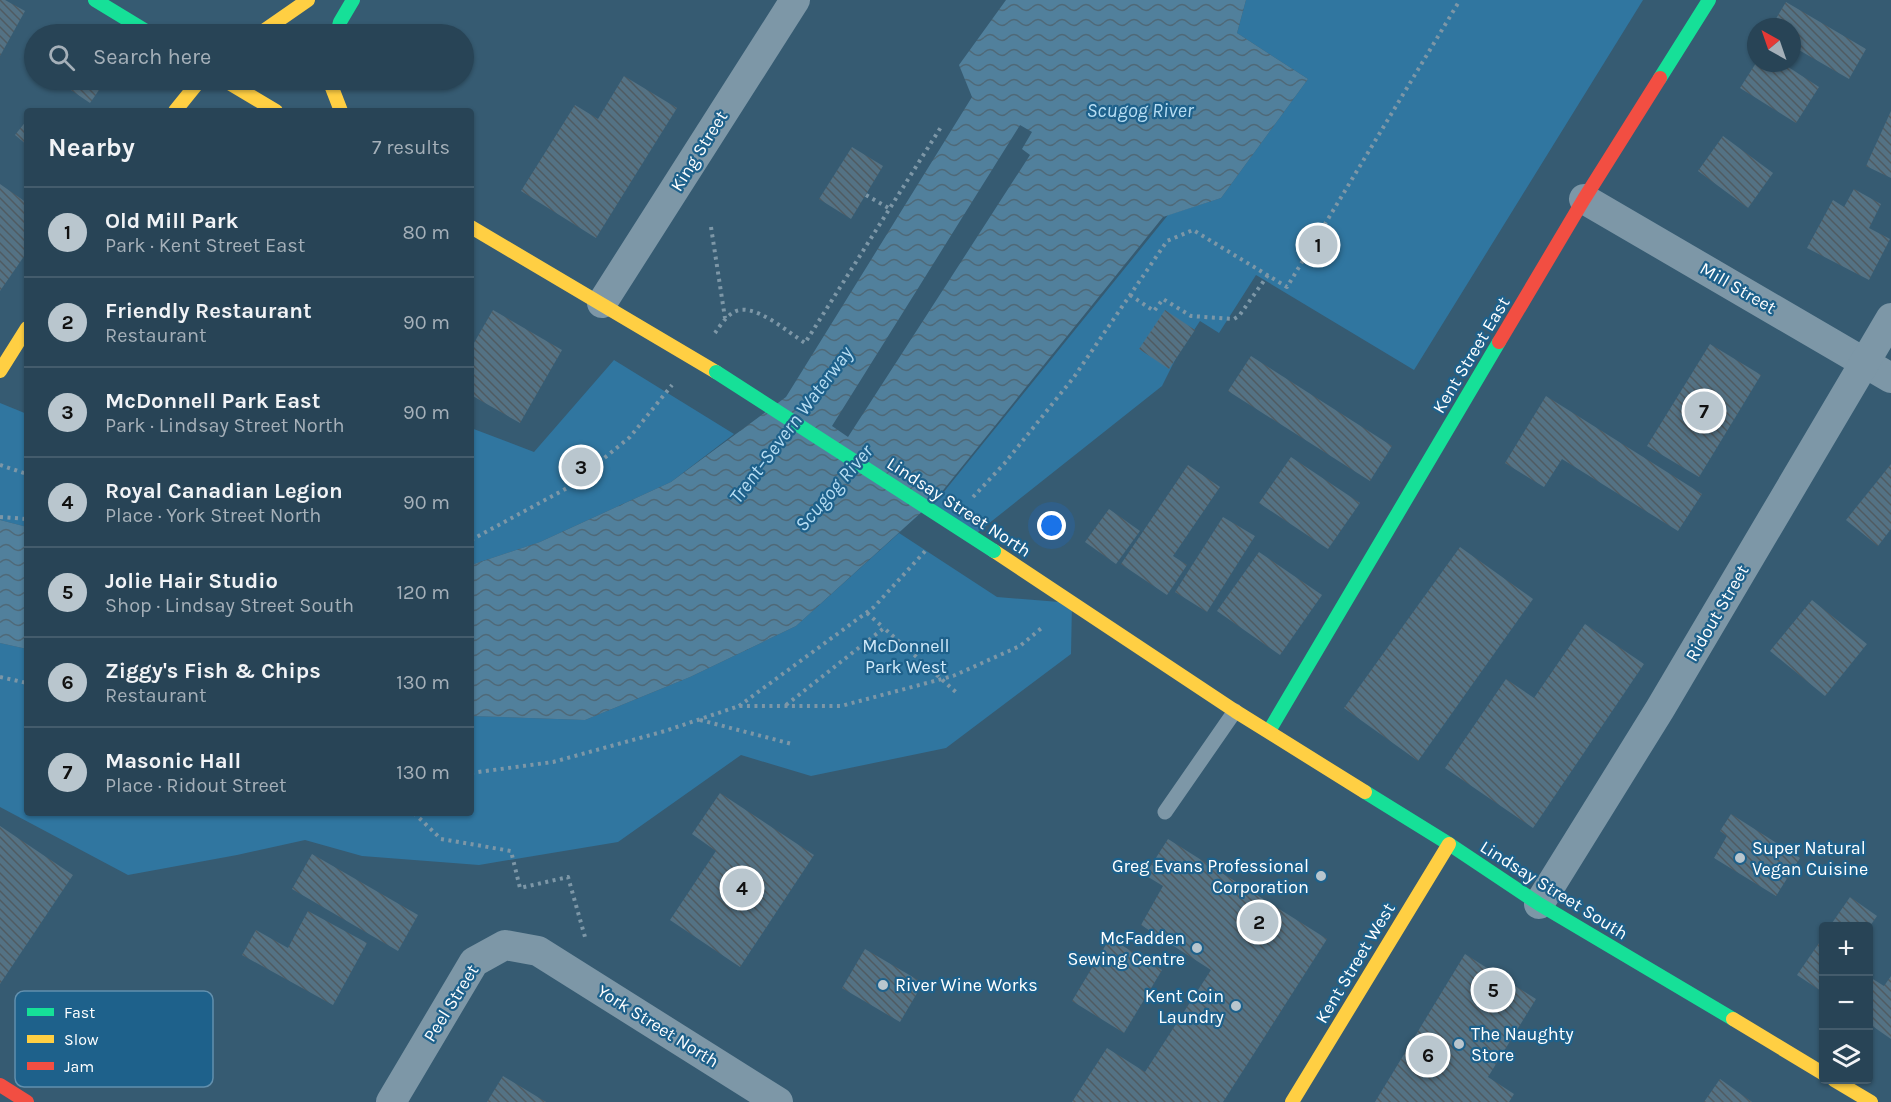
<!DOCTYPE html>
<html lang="en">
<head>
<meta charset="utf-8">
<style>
  :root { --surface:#284456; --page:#304b5c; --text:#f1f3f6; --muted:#a5b0b9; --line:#445c6c; --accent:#b9c6ce }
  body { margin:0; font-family:Karla,sans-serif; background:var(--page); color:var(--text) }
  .controls { position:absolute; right:18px; bottom:18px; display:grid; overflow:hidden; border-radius:6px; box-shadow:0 2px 4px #0004 }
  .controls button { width:54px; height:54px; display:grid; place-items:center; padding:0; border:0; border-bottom:2px solid var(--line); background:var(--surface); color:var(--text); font:30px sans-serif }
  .compass { position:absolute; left:1747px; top:18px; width:54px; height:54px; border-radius:50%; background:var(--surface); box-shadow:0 2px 4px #0004; rotate:320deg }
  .you { position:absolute; left:1052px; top:526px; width:21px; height:21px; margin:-15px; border:4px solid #fff; border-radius:50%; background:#1a73e8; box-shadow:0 0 0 9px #1a73e833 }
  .badge { display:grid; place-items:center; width:39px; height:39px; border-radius:50%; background:var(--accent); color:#111; font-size:20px; font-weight:700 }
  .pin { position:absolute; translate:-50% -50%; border:3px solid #fff; box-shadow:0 2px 6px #0006 }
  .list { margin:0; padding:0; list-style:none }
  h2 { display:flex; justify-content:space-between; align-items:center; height:78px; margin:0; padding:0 24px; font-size:26px }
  h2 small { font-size:20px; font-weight:400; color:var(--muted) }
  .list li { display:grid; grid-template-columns:39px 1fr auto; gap:18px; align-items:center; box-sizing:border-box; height:90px; padding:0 24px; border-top:2px solid var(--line) }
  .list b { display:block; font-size:22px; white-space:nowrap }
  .list p { margin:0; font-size:20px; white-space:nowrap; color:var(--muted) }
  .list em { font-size:20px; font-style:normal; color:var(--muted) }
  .icon { flex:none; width:33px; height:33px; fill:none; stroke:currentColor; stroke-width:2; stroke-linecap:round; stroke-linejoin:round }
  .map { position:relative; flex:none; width:1891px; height:1102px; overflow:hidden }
  .search { position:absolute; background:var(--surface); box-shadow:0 2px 4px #0004; left:24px; top:24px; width:450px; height:66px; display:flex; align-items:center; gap:15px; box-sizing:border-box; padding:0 21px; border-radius:33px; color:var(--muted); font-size:22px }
  .panel { position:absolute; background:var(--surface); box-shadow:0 2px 4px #0004; left:24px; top:108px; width:450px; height:708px; border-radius:6px }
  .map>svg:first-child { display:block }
  .park { fill:#3076a0 }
  .water { fill:url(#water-waves); fill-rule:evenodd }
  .building { fill:url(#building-back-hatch) }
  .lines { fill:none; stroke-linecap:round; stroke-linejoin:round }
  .path { stroke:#7d97a7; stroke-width:4; stroke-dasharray:3 4.5; stroke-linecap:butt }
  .lane { stroke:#7d97a7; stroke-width:15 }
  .street { stroke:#7d97a7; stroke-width:30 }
  .fast { stroke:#16e098; stroke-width:14 }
  .slow { stroke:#ffcf43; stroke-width:14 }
  .jam { stroke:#f24e42; stroke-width:14 }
  .fast-bridge { stroke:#16e098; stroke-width:14 }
  .poi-dot { fill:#b9c6ce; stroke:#1e618b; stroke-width:2 }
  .labels { text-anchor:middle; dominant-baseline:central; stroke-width:4.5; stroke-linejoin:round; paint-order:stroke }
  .street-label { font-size:18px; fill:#fff; stroke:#1e618b }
  .park-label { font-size:18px; fill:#d0e9f9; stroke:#1e618b }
  .poi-label { font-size:18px; fill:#fff; stroke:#1e618b; text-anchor:start }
  .water-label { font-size:20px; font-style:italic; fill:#b6ddf3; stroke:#1e618b }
  .key { fill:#1e618b; stroke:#6290ae; stroke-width:1.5 }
  .key-label { font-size:16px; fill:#fff }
</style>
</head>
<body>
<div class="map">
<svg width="1891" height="1102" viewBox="0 0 1891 1102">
  <defs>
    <pattern id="water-waves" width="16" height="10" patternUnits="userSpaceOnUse" patternTransform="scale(1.5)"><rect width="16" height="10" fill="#51809c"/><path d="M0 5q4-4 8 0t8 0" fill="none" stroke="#4f6978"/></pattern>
    <pattern id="building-back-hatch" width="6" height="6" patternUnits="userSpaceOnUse" patternTransform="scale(1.5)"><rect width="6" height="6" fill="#547284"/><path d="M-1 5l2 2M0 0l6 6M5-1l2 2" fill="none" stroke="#4f5b62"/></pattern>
  </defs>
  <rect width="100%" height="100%" fill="#365b72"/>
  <!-- park -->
  <g class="park">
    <polygon points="1246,0 1643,0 1414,370 1256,275 1219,333 1200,321 1177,356 1162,386 973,536 930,509 1168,215 1221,198 1308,79 1237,33"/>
    <polygon points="614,360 734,434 671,482 540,542 471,565 471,428 534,452"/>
    <polygon points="0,403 27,414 27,527 0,520"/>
    <polygon points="899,533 997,597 1072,603 1071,654 946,748 811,776 741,755 618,842 479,865 362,856 305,840 237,855 128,875 0,807 0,643 27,649 27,813 471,813 471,716 585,720 690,677 796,626"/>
  </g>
  <!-- water -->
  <g class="water">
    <path d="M1006 0H1246L1237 33 1308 79 1221 198 1163 217 936 499 796 626 690 677 585 720 471 716V565L540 542 671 482 786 397 972 97 959 65ZM1020 125 1032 132 1022 149 1030 155 848 437 832 426Z"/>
    <polygon points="0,520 27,527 27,649 0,643"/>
  </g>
  <!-- building -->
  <g class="building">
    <polygon points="0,0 5,0 25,11 0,56"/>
    <polygon points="1786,2 1866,49 1849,79 1792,46 1792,27 1771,27"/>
    <polygon points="1756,63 1782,63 1819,87 1796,123 1740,88"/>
    <polygon points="624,76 677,108 596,238 521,191 575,105 598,119"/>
    <polygon points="56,80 106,80 90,103"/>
    <polygon points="1891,111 1891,178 1866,166"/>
    <polygon points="27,120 27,145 15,135"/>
    <polygon points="1723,136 1773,173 1748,208 1698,171"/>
    <polygon points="852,147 883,166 851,219 819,199"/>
    <polygon points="0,184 27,203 27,252 0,291"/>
    <polygon points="1854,189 1881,204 1869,228 1890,239 1869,280 1807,248 1833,200 1844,207"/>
    <polygon points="493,310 562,350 520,423 471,395 471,348"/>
    <polygon points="1165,310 1195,330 1169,369 1139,349"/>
    <polygon points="1710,344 1761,375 1699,477 1647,446"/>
    <polygon points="1251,356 1392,446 1370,481 1228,391"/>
    <polygon points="1546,396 1702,494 1678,531 1562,459 1544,487 1505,463"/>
    <polygon points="1291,457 1360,503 1328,549 1259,503"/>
    <polygon points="1891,464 1891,529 1878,546 1846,520"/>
    <polygon points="1188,465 1220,487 1173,556 1187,565 1167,595 1121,564"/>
    <polygon points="1109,509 1140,531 1116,564 1085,542"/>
    <polygon points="1223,517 1255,536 1207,612 1175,592"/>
    <polygon points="1460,547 1533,599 1418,761 1344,708"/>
    <polygon points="1259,552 1322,595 1280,655 1217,611"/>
    <polygon points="1812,600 1867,644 1825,696 1770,651"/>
    <polygon points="1585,624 1644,664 1533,828 1445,768 1506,679 1534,698"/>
    <polygon points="720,793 814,855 740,967 670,920 716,851 692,834"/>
    <polygon points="1731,814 1800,858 1776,896 1714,858 1727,836 1720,831"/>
    <polygon points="0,826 73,875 0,984"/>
    <polygon points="1168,839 1327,939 1223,1102 1072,1102 1107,1048 1145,1072 1211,970 1141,925 1163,886 1145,875"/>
    <polygon points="312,854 418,915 398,951 292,889"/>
    <polygon points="1850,897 1877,916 1870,926 1830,926"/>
    <polygon points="308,911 367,943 333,1005 242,955 256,930 288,948"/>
    <polygon points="1824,936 1824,993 1797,975"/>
    <polygon points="1110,938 1162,970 1124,1033 1072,1001"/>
    <polygon points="865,949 923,983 900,1022 842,988"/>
    <polygon points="1465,954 1536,999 1488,1077 1514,1094 1509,1102 1375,1102"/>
    <polygon points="1868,976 1884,986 1891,976 1891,1039 1868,1023"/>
    <polygon points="503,1076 546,1102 487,1102"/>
    <polygon points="1720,1079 1752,1102 1704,1102"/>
  </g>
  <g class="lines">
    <!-- path -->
    <g class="path">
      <polyline points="866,195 890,209"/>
      <polyline points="711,227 725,318"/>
      <polyline points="1130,295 1154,311 1163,299 1191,316 1234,319 1239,316 1268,275"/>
      <path d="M715 333C720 326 726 316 734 312 753 301 789 333 805 343L941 127"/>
      <polyline points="0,465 27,474"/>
      <polyline points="973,497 1004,464 1074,377 1167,241 1193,230 1287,287 1460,0"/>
      <polyline points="0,517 27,519"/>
      <polyline points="471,540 569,487 630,437 672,385"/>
      <polyline points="867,613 884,628"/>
      <polyline points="0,677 27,683"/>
      <polyline points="786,705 884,628 958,694"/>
      <polyline points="739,706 874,607 928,548"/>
      <polyline points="700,720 792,744"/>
      <polyline points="471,773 553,762 665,731 739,706 841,706 953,676 1020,646 1044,626"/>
      <polyline points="414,813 441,839 511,851 520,888 568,877 585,937 584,940"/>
    </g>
    <!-- lane -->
    <polyline class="lane" points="1165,812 1235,711"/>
    <!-- street -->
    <g class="street">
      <polyline points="1584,199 1891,378"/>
      <polyline points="602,303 795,0"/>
      <polyline points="1539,904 1660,709 1891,318"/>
      <polyline points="391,1102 474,962 505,945 538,951 778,1102"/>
    </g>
    <!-- fast -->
    <g class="fast">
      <polyline points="95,0 151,34"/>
      <polyline points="337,34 340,22 353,0"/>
      <polyline points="1660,78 1709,0"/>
      <polyline points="1269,731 1499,342"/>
      <polyline points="1365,792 1449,844 1539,904 1733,1019"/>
    </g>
    <!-- slow -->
    <g class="slow">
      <polyline points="259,34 308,0"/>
      <polyline points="224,80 276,111"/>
      <polyline points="329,80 341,111"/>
      <polyline points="175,111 200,80"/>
      <polyline points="471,227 716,372"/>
      <polyline points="0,371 27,328"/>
      <polyline points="994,551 1235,711 1365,792"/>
      <polyline points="1733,1019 1824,1074"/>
      <polyline points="1834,1080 1871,1102"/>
      <polyline points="1292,1102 1449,844"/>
    </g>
    <!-- jam -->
    <g class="jam">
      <polyline points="1499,342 1584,199 1660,78"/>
      <polyline points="0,1085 27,1102"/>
    </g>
    <!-- fast-bridge -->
    <polyline class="fast-bridge" points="716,372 994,551"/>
  </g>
  <!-- markers -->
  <g class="poi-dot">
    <circle cx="1740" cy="858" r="6"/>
    <circle cx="1321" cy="876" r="6"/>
    <circle cx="1197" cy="948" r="6"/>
    <circle cx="883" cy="985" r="6"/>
    <circle cx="1236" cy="1006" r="6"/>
    <circle cx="1459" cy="1044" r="6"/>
  </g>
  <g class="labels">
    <!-- street labels -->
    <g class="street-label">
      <text transform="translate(699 151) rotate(-58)">King Street</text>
      <text transform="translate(1738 288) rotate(30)">Mill Street</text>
      <text transform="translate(1471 355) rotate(-59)">Kent Street East</text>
      <text transform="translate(959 507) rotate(33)">Lindsay Street North</text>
      <text transform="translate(1717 613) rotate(-60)">Ridout Street</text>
      <text transform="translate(1554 890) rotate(32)">Lindsay Street South</text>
      <text transform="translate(1355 963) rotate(-59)">Kent Street West</text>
      <text transform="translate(451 1003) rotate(-58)">Peel Street</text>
      <text transform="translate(658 1026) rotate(32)">York Street North</text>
    </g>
    <!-- park labels -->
    <g class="park-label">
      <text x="906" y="646">McDonnell<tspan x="906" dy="21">Park West</tspan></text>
    </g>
    <!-- poi labels -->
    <g class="poi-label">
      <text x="1752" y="848">Super Natural<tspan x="1752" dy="21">Vegan Cuisine</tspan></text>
      <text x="1309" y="866" text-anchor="end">Greg Evans Professional<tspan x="1309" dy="21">Corporation</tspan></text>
      <text x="1185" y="938" text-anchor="end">McFadden<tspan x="1185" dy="21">Sewing Centre</tspan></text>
      <text x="895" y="985">River Wine Works</text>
      <text x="1224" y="996" text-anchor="end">Kent Coin<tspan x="1224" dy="21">Laundry</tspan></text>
      <text x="1471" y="1034">The Naughty<tspan x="1471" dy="21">Store</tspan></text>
    </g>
    <!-- water labels -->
    <g class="water-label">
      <text x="1140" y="110">Scugog River</text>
      <text transform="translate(791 425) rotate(-53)">Trent–Severn Waterway</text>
      <text transform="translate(834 488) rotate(-49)">Scugog River</text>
    </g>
  </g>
  <!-- legend -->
  <rect x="15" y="991" width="198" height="96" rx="9" class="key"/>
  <rect x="27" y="1008" width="27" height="8" fill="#16e098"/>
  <rect x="27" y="1035" width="27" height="8" fill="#ffcf43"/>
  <rect x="27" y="1062" width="27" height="8" fill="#f24e42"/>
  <g class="key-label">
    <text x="64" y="1018">Fast</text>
    <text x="64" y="1045">Slow</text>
    <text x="64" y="1072">Jam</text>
  </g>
</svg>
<div class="controls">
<button>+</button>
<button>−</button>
<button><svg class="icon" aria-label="layers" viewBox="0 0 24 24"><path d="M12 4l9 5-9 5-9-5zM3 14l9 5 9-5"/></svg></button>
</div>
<svg class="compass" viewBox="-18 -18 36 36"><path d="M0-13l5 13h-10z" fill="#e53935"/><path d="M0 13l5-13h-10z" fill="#a5b0b9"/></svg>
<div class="you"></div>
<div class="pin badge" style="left:1318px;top:245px">1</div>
<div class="pin badge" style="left:1259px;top:922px">2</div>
<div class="pin badge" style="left:581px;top:467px">3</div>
<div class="pin badge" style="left:742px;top:888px">4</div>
<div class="pin badge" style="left:1493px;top:990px">5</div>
<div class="pin badge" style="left:1428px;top:1055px">6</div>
<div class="pin badge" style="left:1704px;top:411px">7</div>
<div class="search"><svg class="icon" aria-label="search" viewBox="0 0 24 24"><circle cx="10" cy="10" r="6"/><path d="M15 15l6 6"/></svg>Search here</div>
<section class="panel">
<h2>Nearby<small>7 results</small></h2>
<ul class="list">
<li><span class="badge">1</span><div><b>Old Mill Park</b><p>Park · Kent Street East</p></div><em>80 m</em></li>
<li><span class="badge">2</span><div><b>Friendly Restaurant</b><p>Restaurant</p></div><em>90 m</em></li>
<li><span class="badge">3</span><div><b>McDonnell Park East</b><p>Park · Lindsay Street North</p></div><em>90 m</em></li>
<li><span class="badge">4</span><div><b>Royal Canadian Legion</b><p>Place · York Street North</p></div><em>90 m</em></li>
<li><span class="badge">5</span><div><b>Jolie Hair Studio</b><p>Shop · Lindsay Street South</p></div><em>120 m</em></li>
<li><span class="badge">6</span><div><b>Ziggy's Fish &amp; Chips</b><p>Restaurant</p></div><em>130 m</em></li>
<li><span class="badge">7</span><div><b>Masonic Hall</b><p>Place · Ridout Street</p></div><em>130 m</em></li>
</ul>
</section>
</div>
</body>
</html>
